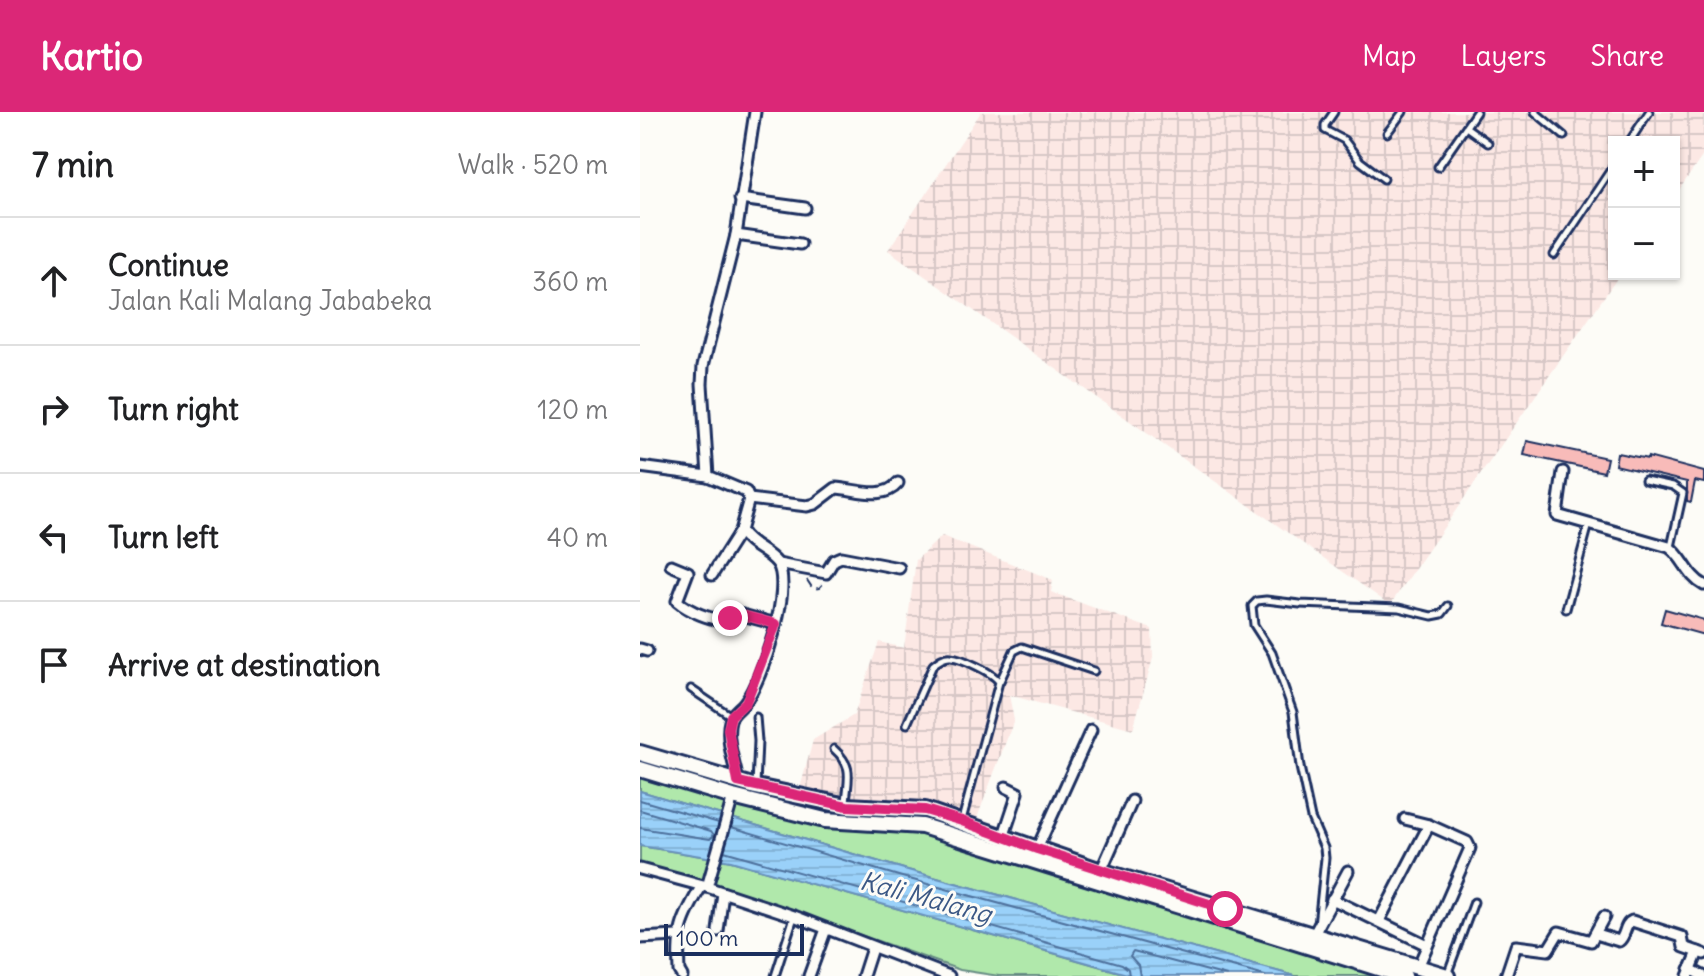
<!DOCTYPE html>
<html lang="en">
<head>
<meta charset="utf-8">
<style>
  :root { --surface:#fff; --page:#f6f6f6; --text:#202124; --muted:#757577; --line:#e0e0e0; --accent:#db2777 }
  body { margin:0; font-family:Delius,sans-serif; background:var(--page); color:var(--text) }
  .controls { position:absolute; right:24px; top:24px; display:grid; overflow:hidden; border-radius:0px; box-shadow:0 2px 6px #0004 }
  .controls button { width:72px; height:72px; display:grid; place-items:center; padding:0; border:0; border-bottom:2px solid var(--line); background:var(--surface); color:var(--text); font:40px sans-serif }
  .scale { position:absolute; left:24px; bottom:20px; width:140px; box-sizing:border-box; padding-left:8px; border:4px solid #1b2f5e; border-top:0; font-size:22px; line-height:28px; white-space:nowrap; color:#1b2f5e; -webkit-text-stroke:6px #fdfcf7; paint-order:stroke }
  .stop { position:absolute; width:24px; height:24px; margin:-18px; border:6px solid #db2777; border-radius:50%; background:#fff }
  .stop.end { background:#db2777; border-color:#fff; box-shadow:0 2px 8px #0008 }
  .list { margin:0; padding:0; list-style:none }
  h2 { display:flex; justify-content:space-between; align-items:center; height:104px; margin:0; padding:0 32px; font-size:34px }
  h2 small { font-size:26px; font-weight:400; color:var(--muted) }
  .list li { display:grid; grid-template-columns:52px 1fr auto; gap:24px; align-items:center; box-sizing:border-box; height:128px; padding:0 32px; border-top:2px solid var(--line) }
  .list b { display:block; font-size:30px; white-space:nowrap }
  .list p { margin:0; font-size:26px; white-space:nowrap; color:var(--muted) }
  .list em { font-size:26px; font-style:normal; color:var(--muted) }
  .icon { flex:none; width:44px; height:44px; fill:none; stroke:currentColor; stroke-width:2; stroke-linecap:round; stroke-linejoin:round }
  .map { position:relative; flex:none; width:1064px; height:864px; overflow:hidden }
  header { display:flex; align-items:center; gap:48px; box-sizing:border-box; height:112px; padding:0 40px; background:var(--accent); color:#fff }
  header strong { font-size:38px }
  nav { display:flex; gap:44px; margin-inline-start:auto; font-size:28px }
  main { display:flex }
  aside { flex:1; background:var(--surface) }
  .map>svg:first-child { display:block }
  .industrial { fill:url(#industrial-grid) }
  .green { fill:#b0e8ab; stroke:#668c84; stroke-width:2 }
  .water { fill:url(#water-rules); stroke:#6790bb; stroke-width:2 }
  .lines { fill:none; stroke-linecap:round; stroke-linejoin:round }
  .shore { stroke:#4e709c; stroke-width:2 }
  .building { fill:#f8bbb9; stroke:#1b2f5e; stroke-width:2 }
  .service-casing { stroke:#1b2f5e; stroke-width:11 }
  .minor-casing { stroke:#1b2f5e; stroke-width:15 }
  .secondary-casing { stroke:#1b2f5e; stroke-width:20 }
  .path { stroke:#1b2f5e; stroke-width:2; stroke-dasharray:8 6; stroke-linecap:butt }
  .service { stroke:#fdfcf7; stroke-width:5 }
  .minor { stroke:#fdfcf7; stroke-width:9 }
  .secondary { stroke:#fdfcf7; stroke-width:14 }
  .route { stroke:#db2777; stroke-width:10 }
  .labels { text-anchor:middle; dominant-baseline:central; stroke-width:6; stroke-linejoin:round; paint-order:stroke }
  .water-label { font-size:26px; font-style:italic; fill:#3b5885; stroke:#fdfcf7 }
</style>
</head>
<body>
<header>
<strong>Kartio</strong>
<nav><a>Map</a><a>Layers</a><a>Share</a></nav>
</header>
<main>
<aside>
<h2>7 min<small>Walk · 520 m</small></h2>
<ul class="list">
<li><svg class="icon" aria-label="ahead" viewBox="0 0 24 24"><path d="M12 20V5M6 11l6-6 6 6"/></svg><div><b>Continue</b><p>Jalan Kali Malang Jababeka</p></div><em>360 m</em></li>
<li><svg class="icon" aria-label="right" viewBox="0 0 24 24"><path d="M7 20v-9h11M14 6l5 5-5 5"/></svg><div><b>Turn right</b></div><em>120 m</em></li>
<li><svg class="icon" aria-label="left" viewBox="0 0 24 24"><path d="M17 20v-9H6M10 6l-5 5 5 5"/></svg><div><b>Turn left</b></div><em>40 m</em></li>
<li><svg class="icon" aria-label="arrive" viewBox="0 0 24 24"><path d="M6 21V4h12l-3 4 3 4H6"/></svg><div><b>Arrive at destination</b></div></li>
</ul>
</aside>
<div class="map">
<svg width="1064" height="864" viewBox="0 0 1064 864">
  <defs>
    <pattern id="industrial-grid" width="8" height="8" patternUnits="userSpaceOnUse" patternTransform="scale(2)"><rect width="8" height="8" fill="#fce8e4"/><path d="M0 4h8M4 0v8" fill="none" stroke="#d7c7c6"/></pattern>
    <pattern id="water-rules" width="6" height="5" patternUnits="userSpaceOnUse" patternTransform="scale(2)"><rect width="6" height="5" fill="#9ad1f9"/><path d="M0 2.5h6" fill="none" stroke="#84b4d8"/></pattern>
  </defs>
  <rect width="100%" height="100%" fill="#fdfcf7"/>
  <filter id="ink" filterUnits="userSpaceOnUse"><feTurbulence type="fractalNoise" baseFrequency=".0125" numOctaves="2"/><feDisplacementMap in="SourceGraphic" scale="16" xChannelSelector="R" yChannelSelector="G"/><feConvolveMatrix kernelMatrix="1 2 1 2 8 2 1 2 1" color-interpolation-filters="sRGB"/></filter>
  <g filter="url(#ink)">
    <!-- industrial -->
    <g class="industrial">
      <polygon points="341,0 1064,0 1064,42 1034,85 1034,30 974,30 974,162 980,162 750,493 248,138"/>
      <polygon points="302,424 413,468 411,480 512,517 513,546 493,617 369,583 374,608 334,714 158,684 173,628 214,603 239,530 264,536 276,448"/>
    </g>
    <!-- green -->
    <g class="green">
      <polygon points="0,641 116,675 285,698 807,864 655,864 264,757 0,679"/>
      <polygon points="0,734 91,749 493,864 359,864 320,858 107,783 0,755"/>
    </g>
    <!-- water -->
    <polygon class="water" points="0,679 264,757 655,864 494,864 91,749 0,734"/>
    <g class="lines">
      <!-- shore -->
      <g class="shore">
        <polyline points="0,688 79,711"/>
        <polyline points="0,698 71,719 74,723 70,727 0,716"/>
        <polyline points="91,715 262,765 625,864"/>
        <polyline points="84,739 482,852 488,857 489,864"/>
        <polyline points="500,864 498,853 490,844 493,839 587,864"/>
      </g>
    </g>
    <!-- building -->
    <g class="building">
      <polygon points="887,329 967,346 964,360 884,343"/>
      <polygon points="977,341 1008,347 1008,345 1064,360 1064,371 1055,369 1051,390 1047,389 1047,370 975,353"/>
      <polygon points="1025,497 1064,508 1064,523 1021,511"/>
    </g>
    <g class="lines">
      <!-- service casing -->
      <g class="service-casing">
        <g id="service">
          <polyline points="694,0 685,13 685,18 704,28 720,49 744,67"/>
          <polyline points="895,0 924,24"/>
          <polyline points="826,15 848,31"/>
          <polyline points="747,21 763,0"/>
          <polyline points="989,30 1009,0"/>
          <polyline points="798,55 836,0"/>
          <polyline points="914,143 974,53"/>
          <polyline points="1005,368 1033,374 1043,381 1031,435"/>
          <polyline points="926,497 949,412"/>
          <polyline points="360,569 374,539 382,535 454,559"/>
          <polyline points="51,577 91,604"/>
          <polyline points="116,605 118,629 116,674"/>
          <path d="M267 612 293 553C298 549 304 544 311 545 322 546 354 561 359 570L322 708"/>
          <path d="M194 637C214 655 208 665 206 690"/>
          <polyline points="678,813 685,746 684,736 671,706 660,655 653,600 632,541 614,513 612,494 617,489 626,488 660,492 759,496 792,504 802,502 808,494"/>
          <polyline points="807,863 834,790"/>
          <polyline points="135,864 154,805"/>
        </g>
      </g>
      <!-- minor casing -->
      <g class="minor-casing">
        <g id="minor">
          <polyline points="100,87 165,96"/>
          <polyline points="96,123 160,132"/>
          <polyline points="0,355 68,364"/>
          <path d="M923 360 917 403 1029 435C1044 445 1047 464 1064 473"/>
          <path d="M109 387 167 394 175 392 196 376C216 377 243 389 258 371"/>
          <polyline points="138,452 186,461 194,448 201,445 259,456"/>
          <path d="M31 453 48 460 37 489C51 501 69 506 86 510L95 501 136 512"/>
          <polyline points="72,463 100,419"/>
          <polyline points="0,537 7,539"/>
          <path d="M98 670C95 652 85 627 90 609 92 600 100 597 105 590 122 569 154 474 137 451 127 438 110 435 100 419L109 387 106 380 68 364 62 272 63 254 96 123 115 0"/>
          <polyline points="765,707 789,713 827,730 830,736 778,855"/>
          <polyline points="363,726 378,681 366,675"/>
          <polyline points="397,737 451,618"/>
          <polyline points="0,757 67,775 154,804 309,864"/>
          <polyline points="461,759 492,689"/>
          <polyline points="67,775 93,685"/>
          <polyline points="692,787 787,833"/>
          <polyline points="739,809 789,713"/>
          <polyline points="78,819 83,781"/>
          <path d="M956 822 979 829C986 824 984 812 992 809L1042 825 1044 835 1064 842"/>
          <polyline points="673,824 708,759"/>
          <polyline points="0,826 37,824"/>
          <polyline points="1050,857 1063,864"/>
          <path d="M42 864 39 859C37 820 41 809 61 775"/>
          <polyline points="169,864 186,817"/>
          <polyline points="223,864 232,836"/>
          <polyline points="866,864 876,834 908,838 919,820 951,829 964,805"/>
          <polyline points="1048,864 1058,840"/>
        </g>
      </g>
      <!-- secondary casing -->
      <g class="secondary-casing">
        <g id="secondary">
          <polyline points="0,641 116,675 207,694 285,698 461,759 807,864"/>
          <polyline points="0,657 93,685 185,708 282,714 764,864"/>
        </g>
      </g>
      <!-- path -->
      <polyline class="path" points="167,468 173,477 179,476 185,470"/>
      <!-- service -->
      <use href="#service" class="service"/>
      <!-- minor -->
      <use href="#minor" class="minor"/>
      <!-- secondary -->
      <use href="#secondary" class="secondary"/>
    </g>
  </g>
  <g class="lines" filter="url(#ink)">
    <!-- route -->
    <polyline class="route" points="90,506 95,501 136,512 106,590 91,604 88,617 98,670 207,694 285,698 322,709 397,737 585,797"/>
  </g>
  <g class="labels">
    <!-- water labels -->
    <g class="water-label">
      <text transform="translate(286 785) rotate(15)">Kali Malang</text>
    </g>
  </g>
</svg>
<div class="controls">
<button>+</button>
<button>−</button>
</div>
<div class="scale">100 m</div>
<div class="stop" style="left:585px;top:797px"></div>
<div class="stop end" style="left:90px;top:506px"></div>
</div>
</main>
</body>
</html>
